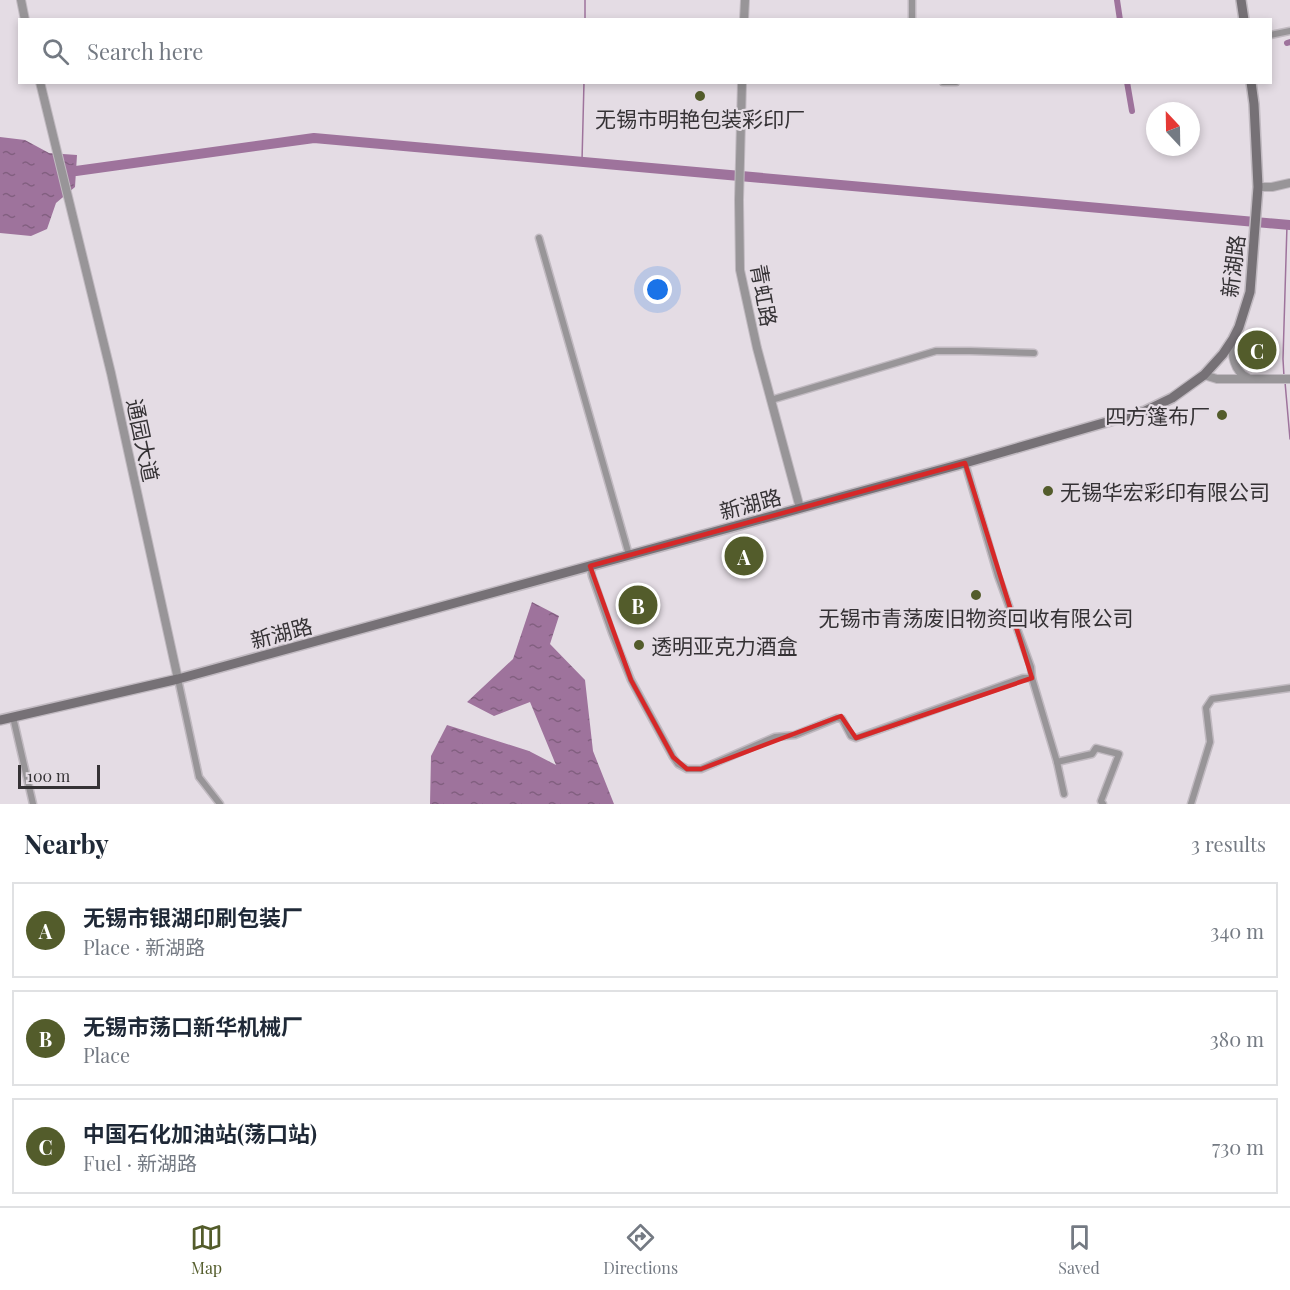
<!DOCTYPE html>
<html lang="en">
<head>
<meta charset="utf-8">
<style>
  :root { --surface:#fff; --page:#f6f6f7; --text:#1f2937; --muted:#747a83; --line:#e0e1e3; --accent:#535c2b }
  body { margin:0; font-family:"Playfair Display","Noto Sans SC",serif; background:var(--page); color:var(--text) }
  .compass { position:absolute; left:1146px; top:102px; width:54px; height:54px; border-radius:50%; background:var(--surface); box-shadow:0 3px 9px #0003; rotate:338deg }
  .scale { position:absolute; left:18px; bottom:15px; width:82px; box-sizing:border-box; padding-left:6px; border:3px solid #353235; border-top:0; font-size:16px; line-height:21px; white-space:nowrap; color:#353235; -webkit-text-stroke:4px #e4dce4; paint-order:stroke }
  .you { position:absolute; left:658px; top:290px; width:21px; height:21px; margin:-15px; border:4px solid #fff; border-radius:50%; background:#1a73e8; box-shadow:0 0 0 9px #1a73e833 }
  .badge { display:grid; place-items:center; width:39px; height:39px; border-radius:50%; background:var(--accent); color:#fff; font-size:20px; font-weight:700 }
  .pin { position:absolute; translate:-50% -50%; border:3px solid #fff; box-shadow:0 2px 6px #0006 }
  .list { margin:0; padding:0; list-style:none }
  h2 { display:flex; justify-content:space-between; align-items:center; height:78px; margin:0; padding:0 24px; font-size:26px }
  h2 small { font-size:20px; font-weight:400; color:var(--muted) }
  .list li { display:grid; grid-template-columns:39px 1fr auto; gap:18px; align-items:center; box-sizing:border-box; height:96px; margin:0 12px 12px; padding:0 12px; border:2px solid var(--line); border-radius:0px }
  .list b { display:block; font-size:22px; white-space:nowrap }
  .list p { margin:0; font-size:20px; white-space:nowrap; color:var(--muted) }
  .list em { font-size:20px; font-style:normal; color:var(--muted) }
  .icon { flex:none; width:33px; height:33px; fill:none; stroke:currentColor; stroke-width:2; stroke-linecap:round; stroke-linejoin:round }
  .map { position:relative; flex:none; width:1290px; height:804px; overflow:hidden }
  .search { position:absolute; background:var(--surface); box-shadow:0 3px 9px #0003; left:18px; right:18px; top:18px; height:66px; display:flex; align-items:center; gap:15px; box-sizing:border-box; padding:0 21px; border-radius:0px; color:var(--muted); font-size:22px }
  .sheet { height:402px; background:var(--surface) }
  nav { display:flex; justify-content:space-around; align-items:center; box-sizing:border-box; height:84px; border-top:2px solid var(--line); background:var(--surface); font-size:16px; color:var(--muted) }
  nav a { display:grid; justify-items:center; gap:3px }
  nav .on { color:var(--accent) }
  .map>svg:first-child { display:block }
  .water { fill:url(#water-ripples) }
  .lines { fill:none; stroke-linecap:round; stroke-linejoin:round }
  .stream { stroke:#9e739c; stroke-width:1.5 }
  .canal { stroke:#9e739c; stroke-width:6 }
  .river { stroke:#9e739c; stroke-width:10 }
  .minor-casing { stroke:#c1bac1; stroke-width:9 }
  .tertiary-casing { stroke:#c1bac1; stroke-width:10 }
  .secondary-casing { stroke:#c1bac1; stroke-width:12 }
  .minor { stroke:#989598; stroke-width:6 }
  .tertiary { stroke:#989598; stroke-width:8 }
  .secondary { stroke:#767176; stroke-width:9 }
  .marked { fill:none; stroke:#d62828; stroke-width:4.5; stroke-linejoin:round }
  .poi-dot { fill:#535c2b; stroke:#e4dce4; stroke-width:2 }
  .labels { text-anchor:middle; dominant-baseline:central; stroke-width:4.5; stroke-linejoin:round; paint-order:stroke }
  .poi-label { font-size:21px; fill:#353235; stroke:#e4dce4 }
  .street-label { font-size:21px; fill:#353235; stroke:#e4dce4 }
</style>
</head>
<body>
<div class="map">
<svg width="1290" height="804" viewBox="0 0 1290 804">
  <defs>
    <pattern id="water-ripples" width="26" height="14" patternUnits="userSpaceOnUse" patternTransform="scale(1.5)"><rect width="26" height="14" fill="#9e739c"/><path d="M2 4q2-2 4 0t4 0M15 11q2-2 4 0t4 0" fill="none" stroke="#825f80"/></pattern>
  </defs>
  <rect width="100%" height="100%" fill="#e4dce4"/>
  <!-- water -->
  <g class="water">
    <polygon points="0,137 25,140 49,153 77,155 75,187 56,203 47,229 31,236 0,233"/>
    <polygon points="532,602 559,616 550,644 585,680 593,751 614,804 430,804 431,756 447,725 529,751 556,765 530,702 494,716 467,702 513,659"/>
  </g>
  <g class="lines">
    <!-- stream -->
    <g class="stream">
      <polyline points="585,20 585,0"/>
      <polyline points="582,161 584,82"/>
      <polyline points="1284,377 1283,359 1287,225"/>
      <polyline points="1285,382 1290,439"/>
    </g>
    <!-- canal -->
    <g class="canal">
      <polyline points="1117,0 1120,20"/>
      <polyline points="1287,43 1290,42"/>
      <polyline points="1127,82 1132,111"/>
    </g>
    <!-- river -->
    <polyline class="river" points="62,169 76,171 314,138 1290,225"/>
    <!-- minor casing -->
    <g class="minor-casing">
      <g id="minor">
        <polyline points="912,20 912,0"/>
        <polyline points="1270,35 1290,31"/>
        <polyline points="943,82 956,82"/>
        <polyline points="539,238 629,555"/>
        <polyline points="771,400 936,351 970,351 1034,353"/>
        <polyline points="965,463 998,576 1031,667 1032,678 1057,762 1064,794"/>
        <polyline points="590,566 592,576 612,633 631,680 673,757 678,764 687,769 701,769 775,737 795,735 837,718 842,719 851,736 856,738 1023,678 1032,678"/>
        <polyline points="178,679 199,777 220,804"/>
        <polyline points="13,717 33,804"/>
        <polyline points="1057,762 1092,754 1096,748 1119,754 1101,801 1103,804"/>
        <polyline points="1191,804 1210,742 1206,708 1212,699 1290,688"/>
      </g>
    </g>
    <!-- tertiary casing -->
    <g class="tertiary-casing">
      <g id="tertiary">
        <polyline points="21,0 25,20"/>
        <polyline points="744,20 745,0"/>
        <polyline points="40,82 111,373 178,679"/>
        <polyline points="742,82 739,200 740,270 757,348 800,508"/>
        <polyline points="1258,187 1272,187 1290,183"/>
        <path d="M1233 340C1231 354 1234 372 1248 378"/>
        <polyline points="1204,375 1217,379 1290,379"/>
      </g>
    </g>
    <!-- secondary casing -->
    <g class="secondary-casing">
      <g id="secondary">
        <polyline points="1241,0 1244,20"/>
        <polyline points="0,720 178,679 965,463 1145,411 1172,398 1197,380 1204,375 1223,354 1233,339 1239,327 1250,292 1258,187 1254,104 1251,82"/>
      </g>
    </g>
    <!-- minor -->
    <use href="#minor" class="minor"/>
    <!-- tertiary -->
    <use href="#tertiary" class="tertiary"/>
    <!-- secondary -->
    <use href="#secondary" class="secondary"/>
  </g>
  <!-- marked area -->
  <path class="marked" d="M965 463 1032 678 856 738 841 716 701 769H687L673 757 631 680 590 566Z"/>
  <!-- markers -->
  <g class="poi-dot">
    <circle cx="700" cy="96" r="6"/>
    <circle cx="1222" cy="415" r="6"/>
    <circle cx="1048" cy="491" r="6"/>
    <circle cx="976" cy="595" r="6"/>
    <circle cx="639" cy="645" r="6"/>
  </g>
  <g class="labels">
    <!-- poi labels -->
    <g class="poi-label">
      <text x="700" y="118">无锡市明艳包装彩印厂</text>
      <text x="1210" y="415" text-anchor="end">四方篷布厂</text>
      <text x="1060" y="491" text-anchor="start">无锡华宏彩印有限公司</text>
      <text x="976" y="617">无锡市青荡废旧物资回收有限公司</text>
      <text x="651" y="645" text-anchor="start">透明亚克力酒盒</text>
    </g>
    <!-- street labels -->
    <g class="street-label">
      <text transform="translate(1232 266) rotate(-83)">新湖路</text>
      <text transform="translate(765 295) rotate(80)">青虹路</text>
      <text transform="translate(144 440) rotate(78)">通园大道</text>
      <text transform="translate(750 503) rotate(-15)">新湖路</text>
      <text transform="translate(281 632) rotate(-15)">新湖路</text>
    </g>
  </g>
</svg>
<svg class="compass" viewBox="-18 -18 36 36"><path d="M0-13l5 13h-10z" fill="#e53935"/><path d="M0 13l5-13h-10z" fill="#747a83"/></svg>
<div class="scale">100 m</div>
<div class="you"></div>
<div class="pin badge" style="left:744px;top:556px">A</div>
<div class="pin badge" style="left:638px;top:605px">B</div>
<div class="pin badge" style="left:1257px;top:350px">C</div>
<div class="search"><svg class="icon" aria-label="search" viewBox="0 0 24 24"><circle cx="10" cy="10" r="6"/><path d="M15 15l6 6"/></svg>Search here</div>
</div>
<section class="sheet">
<h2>Nearby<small>3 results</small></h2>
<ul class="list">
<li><span class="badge">A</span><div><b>无锡市银湖印刷包装厂</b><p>Place · 新湖路</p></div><em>340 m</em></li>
<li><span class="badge">B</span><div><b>无锡市荡口新华机械厂</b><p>Place</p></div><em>380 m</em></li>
<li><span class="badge">C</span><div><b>中国石化加油站(荡口站)</b><p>Fuel · 新湖路</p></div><em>730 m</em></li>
</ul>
</section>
<nav>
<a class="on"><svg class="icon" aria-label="map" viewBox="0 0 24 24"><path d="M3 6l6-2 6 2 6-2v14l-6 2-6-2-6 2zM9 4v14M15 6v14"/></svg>Map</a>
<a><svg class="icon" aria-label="directions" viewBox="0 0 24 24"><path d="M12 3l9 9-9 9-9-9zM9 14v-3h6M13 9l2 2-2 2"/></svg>Directions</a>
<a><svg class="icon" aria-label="saved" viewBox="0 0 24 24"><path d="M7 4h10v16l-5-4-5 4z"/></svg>Saved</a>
</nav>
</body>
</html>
